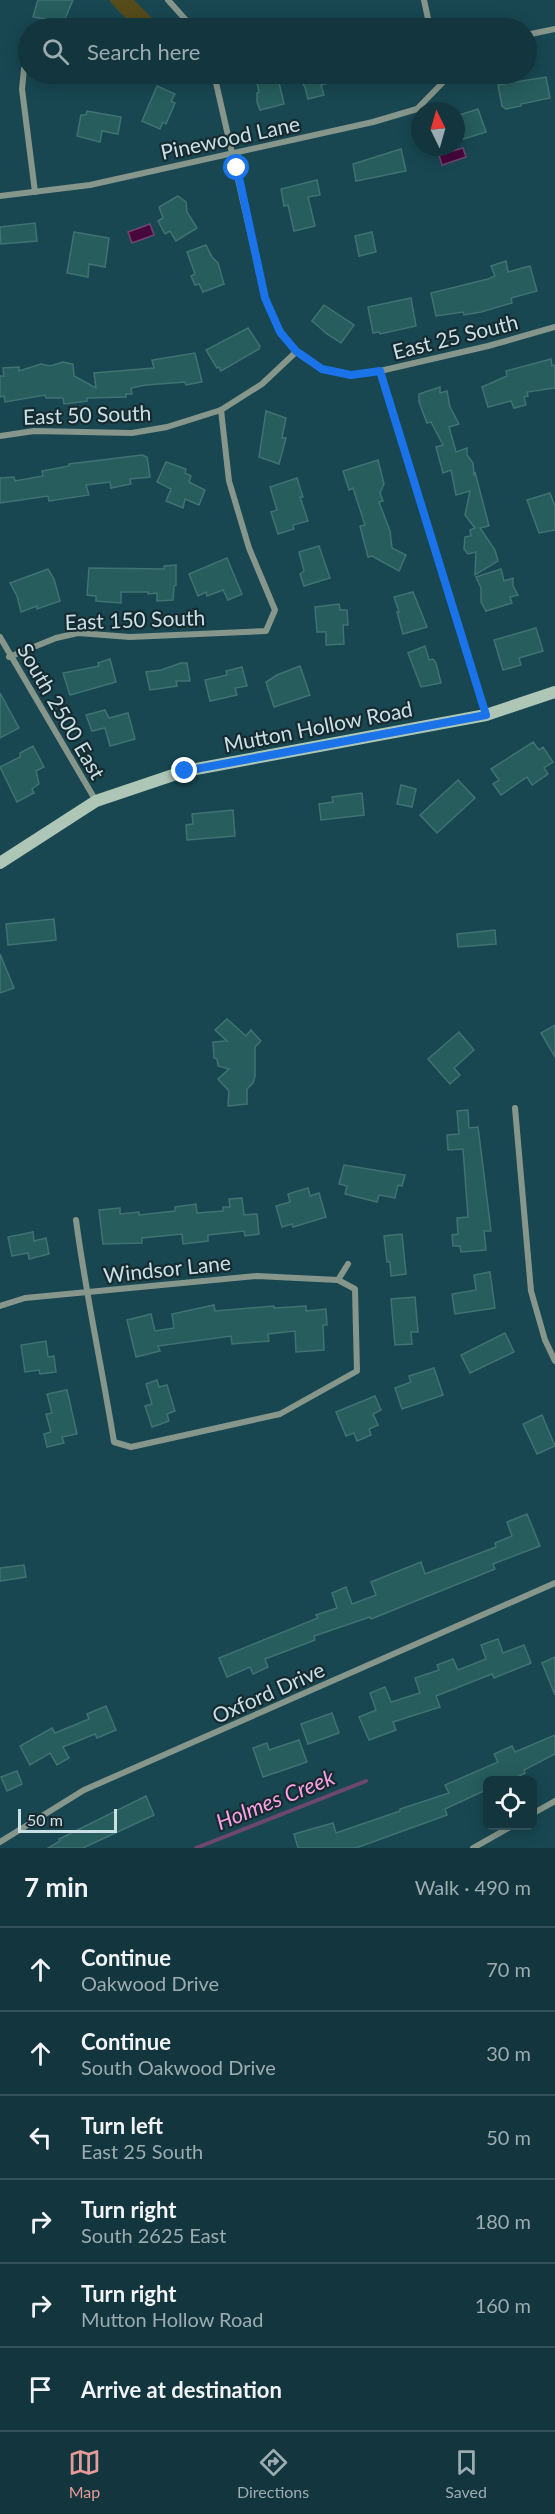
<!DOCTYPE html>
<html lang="en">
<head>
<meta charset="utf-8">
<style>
  :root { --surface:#12353e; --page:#1f4049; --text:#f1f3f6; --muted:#9cabb0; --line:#315058; --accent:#e69b98 }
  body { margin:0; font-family:Lato,sans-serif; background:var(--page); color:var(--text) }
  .controls { position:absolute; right:18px; bottom:18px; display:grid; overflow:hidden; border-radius:9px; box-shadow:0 3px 15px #0003 }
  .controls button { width:54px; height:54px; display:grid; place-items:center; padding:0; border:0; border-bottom:2px solid var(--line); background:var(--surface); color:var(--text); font:30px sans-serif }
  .compass { position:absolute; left:411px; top:102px; width:54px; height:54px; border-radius:50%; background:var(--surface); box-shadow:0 3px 15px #0003; rotate:355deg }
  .scale { position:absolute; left:18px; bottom:15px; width:99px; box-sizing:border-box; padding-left:6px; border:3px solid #c8e0e6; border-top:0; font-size:16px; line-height:21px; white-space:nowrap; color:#c8e0e6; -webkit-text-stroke:4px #172a2f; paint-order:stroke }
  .stop { position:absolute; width:18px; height:18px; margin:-14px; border:4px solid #1a73e8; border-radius:50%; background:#fff }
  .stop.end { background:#1a73e8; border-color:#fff; box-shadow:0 2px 6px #0008 }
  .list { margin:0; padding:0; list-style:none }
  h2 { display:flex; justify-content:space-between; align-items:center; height:78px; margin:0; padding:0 24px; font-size:26px }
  h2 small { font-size:20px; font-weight:400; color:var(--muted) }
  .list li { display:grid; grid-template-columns:39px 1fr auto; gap:18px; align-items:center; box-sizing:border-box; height:84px; padding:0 24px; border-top:2px solid var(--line) }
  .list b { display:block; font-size:22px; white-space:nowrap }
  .list p { margin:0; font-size:20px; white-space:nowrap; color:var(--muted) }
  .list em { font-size:20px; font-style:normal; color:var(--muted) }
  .icon { flex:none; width:33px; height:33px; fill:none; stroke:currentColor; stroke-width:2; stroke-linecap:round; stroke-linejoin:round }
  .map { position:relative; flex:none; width:555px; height:1848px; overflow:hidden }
  .search { position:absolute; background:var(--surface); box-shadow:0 3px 15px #0003; left:18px; right:18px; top:18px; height:66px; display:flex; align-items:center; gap:15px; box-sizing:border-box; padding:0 21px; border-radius:33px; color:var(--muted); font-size:22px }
  .sheet { height:582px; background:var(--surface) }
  nav { display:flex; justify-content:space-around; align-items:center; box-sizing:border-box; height:84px; border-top:2px solid var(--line); background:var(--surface); font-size:16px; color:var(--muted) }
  nav a { display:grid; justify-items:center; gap:3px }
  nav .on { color:var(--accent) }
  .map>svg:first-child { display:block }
  .green { fill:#564b1a }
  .water { fill:#47063c; stroke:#6e476f; stroke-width:1.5 }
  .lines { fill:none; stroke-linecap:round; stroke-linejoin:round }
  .stream { stroke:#6e476f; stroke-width:4 }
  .building { fill:#275d5d; stroke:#407272; stroke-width:1.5 }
  .street { stroke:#86968b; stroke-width:6 }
  .secondary { stroke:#adc6b5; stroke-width:12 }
  .route { stroke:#1a73e8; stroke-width:8 }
  .labels { text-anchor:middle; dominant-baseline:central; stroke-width:4.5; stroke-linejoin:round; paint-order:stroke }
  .street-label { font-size:21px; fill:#c8e0e6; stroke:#172a2f }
  .water-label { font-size:22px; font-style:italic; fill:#fba0e5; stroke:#172a2f }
</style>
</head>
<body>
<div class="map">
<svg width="555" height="1848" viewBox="0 0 555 1848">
  <rect width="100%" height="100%" fill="#184752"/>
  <!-- green -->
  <path class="green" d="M109 0H134L152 18 156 28C135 29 121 15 109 0Z"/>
  <!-- water -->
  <g class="water">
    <polygon points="463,148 466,157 442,165 439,155"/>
    <polygon points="150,224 154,235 132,243 128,232"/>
  </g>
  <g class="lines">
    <!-- stream -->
    <polyline class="stream" points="196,1848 366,1781"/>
  </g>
  <!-- building -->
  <g class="building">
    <polygon points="38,0 73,0 61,28 46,19 33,17"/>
    <polygon points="255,74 277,74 284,104 260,110 257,102 257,93 259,92"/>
    <polygon points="296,74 352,74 353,77 321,85 324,95 308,99 305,87"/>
    <polygon points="546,77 550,98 521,104 521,106 506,109 502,106 498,85"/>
    <polygon points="157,86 175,94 171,101 175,103 166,124 163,122 160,129 142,121"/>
    <polygon points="478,109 486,132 460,140 456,132 456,116"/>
    <polygon points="87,111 121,117 118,134 102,131 100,142 77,136 81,115 86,115"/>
    <polygon points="401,149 406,171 356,181 353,164"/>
    <polygon points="317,180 320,195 308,197 315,226 294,231 288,205 284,206 281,189"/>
    <polygon points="178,196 186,202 187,212 197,228 176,241 170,231 165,234 158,221 163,218 159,207"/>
    <polygon points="35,223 37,241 1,244 0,227"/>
    <polygon points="74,232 109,238 105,267 89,264 88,277 67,273"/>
    <polygon points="372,232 376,252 359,256 355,236"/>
    <polygon points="206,245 212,257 218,263 224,284 203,292 199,284 195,285 191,276 195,274 187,252"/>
    <polygon points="506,261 508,272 530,266 537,291 511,298 512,303 481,312 464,315 463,312 436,316 431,293 488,279 495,276 491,266"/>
    <polygon points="411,298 416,326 380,334 379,332 373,333 368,307"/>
    <polygon points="324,305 354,325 341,343 327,334 312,321"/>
    <polygon points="248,328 260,346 259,349 221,371 219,367 217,368 206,350"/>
    <polygon points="195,353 202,382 186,385 185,382 146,385 131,388 132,394 126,394 126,397 87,398 87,401 64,404 63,398 46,398 45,395 5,402 4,396 0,397 0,376 4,376 3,368 19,367 19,371 41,364 50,366 63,362 73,364 74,376 96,388 94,373 154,368 152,360"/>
    <polygon points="551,359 552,366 555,365 555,388 527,392 528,396 524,397 526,405 514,408 511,401 488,407 482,387 507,376 506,371"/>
    <polygon points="440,387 440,393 447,391 450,407 459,424 449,427 456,452 467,448 467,455 473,463 474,476 475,472 489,526 480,528 495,550 498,561 475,575 476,552 468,554 464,549 465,537 471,536 470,530 475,528 465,515 470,491 456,495 451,470 443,473 436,447 443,445 431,422 427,423 419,402 419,394"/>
    <polygon points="266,411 286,418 282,438 286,438 279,464 259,457"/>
    <polygon points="142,455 147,457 150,477 130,479 131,484 111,488 110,482 86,485 89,495 49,501 48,496 0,503 0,478 14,477 15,481 43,476 42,471 69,466 69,464"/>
    <polygon points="378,460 384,484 380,493 383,501 379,502 390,531 392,548 406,555 399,571 372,556 368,557 360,526 365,525 353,488 349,490 343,471"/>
    <polygon points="166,462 186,469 185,473 191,476 189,482 205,490 199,505 185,499 183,508 166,501 171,489 157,482"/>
    <polygon points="297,478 303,497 300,497 308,521 293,525 294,529 278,534 271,512 277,510 270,487"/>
    <polygon points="550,493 555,506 555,530 539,533 527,500"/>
    <polygon points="319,546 330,578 304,586 300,574 304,571 299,552"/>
    <polygon points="227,558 242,594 228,600 223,590 207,596 206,592 198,596 189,574"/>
    <polygon points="176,565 176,585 174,586 173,600 157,601 157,593 148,594 148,592 121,592 121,603 96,601 96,596 87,595 89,568 164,569 164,566"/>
    <polygon points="48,569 54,579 60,601 37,609 37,606 21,612 17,596 10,583"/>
    <polygon points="501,569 504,581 513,578 513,586 518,595 510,597 512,603 486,611 481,602 481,588 476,577"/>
    <polygon points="413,592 427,627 403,634 397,612 399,612 394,597"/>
    <polygon points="339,604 340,610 347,610 348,625 343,625 344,644 326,645 326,632 317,632 315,607"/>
    <polygon points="536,628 543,651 519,658 521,665 503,670 494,640"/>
    <polygon points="425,646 429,660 433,659 436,663 441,683 421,687 408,653"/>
    <polygon points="110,659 116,682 70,695 63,673 99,666 98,663"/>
    <polygon points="181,663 187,663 190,681 176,681 177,686 150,690 146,672 161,670"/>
    <polygon points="300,666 310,695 274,707 266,682 277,675"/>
    <polygon points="242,667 247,686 235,688 237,695 210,701 205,680 227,675 226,671"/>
    <polygon points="0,693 19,728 0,738"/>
    <polygon points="105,710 109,718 128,713 135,739 110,746 105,728 92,731 86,715"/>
    <polygon points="533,742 539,750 543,747 553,762 544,768 548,774 532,785 527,777 501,795 493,784 499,780 491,769"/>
    <polygon points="33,746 44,767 36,771 39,784 32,789 34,793 17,802 0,767 20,757 20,753"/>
    <polygon points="458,780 475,798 437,833 420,815"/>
    <polygon points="401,785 416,789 412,807 397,804"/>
    <polygon points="362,793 364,815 321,820 319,804 333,802 332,797"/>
    <polygon points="233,810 235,836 187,840 186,825 193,824 192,814"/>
    <polygon points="54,919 56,940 8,945 6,924"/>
    <polygon points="495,930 496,944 458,947 457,934"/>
    <polygon points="0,954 14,988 0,993"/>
    <polygon points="227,1019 246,1036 251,1030 261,1041 255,1047 255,1077 253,1083 247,1089 247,1104 228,1106 229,1091 218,1079 229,1069 218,1066 217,1059 214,1058 213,1042 227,1041 215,1030"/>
    <polygon points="555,1025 555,1057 541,1033"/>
    <polygon points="459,1032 474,1050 454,1068 460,1075 450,1084 428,1059"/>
    <polygon points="468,1110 469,1128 478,1127 491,1231 484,1231 486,1250 461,1252 460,1246 453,1246 452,1235 458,1234 457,1218 468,1217 463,1149 448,1150 447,1135 459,1134 457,1111"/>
    <polygon points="344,1165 405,1175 402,1186 398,1185 395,1198 379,1195 377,1202 345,1194 347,1186 339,1184"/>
    <polygon points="308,1188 310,1196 319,1193 326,1217 293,1227 292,1224 282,1227 276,1206 290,1202 288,1194"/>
    <polygon points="242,1198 244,1215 257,1214 259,1234 245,1236 244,1231 208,1235 208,1241 183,1244 182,1234 142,1238 142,1243 103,1244 99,1210 120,1208 120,1214 139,1212 139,1215 175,1211 175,1207 196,1204 197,1213 223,1211 223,1207 230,1207 229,1199"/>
    <polygon points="33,1232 34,1241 46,1238 49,1254 29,1259 28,1253 12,1256 8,1237"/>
    <polygon points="402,1234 406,1274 391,1276 390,1262 387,1262 384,1236"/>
    <polygon points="490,1272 495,1308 455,1314 452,1294 476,1290 474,1275"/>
    <polygon points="415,1297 418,1332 411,1332 412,1344 395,1345 391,1299"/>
    <polygon points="214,1305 215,1311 274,1306 274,1308 306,1306 306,1311 326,1309 327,1325 323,1325 324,1350 296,1352 295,1331 268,1334 269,1341 232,1344 231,1336 158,1346 160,1351 136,1357 127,1320 151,1314 155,1331 174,1328 172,1314"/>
    <polygon points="505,1333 514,1352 470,1373 461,1355"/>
    <polygon points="46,1341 48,1357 54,1356 56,1372 40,1374 39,1370 25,1372 21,1345"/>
    <polygon points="434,1368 443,1395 402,1409 395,1388 411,1382 409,1376"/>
    <polygon points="157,1380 159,1387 167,1385 175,1411 167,1414 169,1421 152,1427 145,1406 152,1404 146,1384"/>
    <polygon points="67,1390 77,1434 62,1437 64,1443 47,1447 44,1434 51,1432 46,1414 52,1413 47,1394"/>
    <polygon points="375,1396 381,1410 373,1414 378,1425 369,1429 371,1435 357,1441 354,1433 346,1436 336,1412"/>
    <polygon points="542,1415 555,1446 537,1454 523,1424"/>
    <polygon points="527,1514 540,1546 493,1564 495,1569 371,1619 370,1617 314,1636 315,1640 265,1659 268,1667 253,1674 250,1667 227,1677 219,1658 318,1618 316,1615 337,1608 332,1593 346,1587 352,1604 376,1595 371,1582 421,1562 425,1574 496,1547 495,1543 512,1536 507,1522"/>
    <polygon points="24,1565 26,1577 0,1581 0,1568"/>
    <polygon points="498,1639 503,1653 524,1645 531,1663 494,1678 492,1674 436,1696 440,1707 393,1722 396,1730 369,1740 359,1717 376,1710 370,1693 385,1687 391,1702 420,1693 415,1678 439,1670 437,1665 453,1659 458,1670 486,1659 481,1645"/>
    <polygon points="555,1657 555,1695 542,1663"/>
    <polygon points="106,1706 116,1730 97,1738 95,1734 63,1747 69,1758 57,1765 50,1753 30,1765 20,1746 52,1728 55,1733 89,1719 87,1714"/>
    <polygon points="332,1713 339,1733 308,1744 301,1724"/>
    <polygon points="555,1735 555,1754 524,1770 525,1773 511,1780 488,1780 488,1789 445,1809 447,1815 356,1848 298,1848 294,1834 333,1823 336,1833 400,1811 400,1809 449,1793 445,1785 498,1762 494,1754 512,1746 515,1752"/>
    <polygon points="299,1740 307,1762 263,1777 253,1748 267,1743 269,1750"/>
    <polygon points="17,1771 22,1784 7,1791 1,1777"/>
    <polygon points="146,1796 154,1815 83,1848 48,1848 60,1841 59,1839"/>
  </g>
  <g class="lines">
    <!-- street -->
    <g class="street">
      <polyline points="168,0 193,28"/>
      <polyline points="424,0 430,28"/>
      <polyline points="526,35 555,29"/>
      <polyline points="24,69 22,89 35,192"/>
      <polyline points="214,74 265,298 280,331 296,352 322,369 351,375 380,371 488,346 555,327"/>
      <polyline points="0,196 90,185 373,122 417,109 451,74"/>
      <polyline points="380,371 486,714"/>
      <polyline points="0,436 34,431 132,433 167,427 221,410 262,384 296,352"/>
      <polyline points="0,637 96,801"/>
      <polyline points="9,657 56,638 78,633 130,637 266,631 275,610 249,548 229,481 221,410"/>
      <polyline points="515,1108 531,1291 545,1340 555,1361"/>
      <path d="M76 1220C86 1295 102 1368 114 1442L131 1447 280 1414 357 1371 355 1289 338 1280 348 1264"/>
      <polyline points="0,1306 25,1298 257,1276 338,1280"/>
      <polyline points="532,1814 555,1801"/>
      <polyline points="0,1842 84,1790 555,1583"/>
      <polyline points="473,1848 512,1826"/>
    </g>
    <!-- secondary -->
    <polyline class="secondary" points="0,863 96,801 185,771 486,715 555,692"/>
  </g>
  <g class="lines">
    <!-- route -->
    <polyline class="route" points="185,771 486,715 380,371 351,375 322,369 296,351 280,332 265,298 237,168"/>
  </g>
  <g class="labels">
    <!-- street labels -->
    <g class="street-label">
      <text transform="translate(230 137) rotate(-12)">Pinewood Lane</text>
      <text transform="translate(455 336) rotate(-14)">East 25 South</text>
      <text transform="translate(87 414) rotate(-2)">East 50 South</text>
      <text transform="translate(135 619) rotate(-2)">East 150 South</text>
      <text transform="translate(62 711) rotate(60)">South 2500 East</text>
      <text transform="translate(318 726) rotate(-11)">Mutton Hollow Road</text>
      <text transform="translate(167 1268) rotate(-6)">Windsor Lane</text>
      <text transform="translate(268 1692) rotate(-24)">Oxford Drive</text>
    </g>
    <!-- water labels -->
    <g class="water-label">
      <text transform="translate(275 1799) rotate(-22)">Holmes Creek</text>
    </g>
  </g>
</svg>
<div class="controls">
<button><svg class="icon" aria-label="locate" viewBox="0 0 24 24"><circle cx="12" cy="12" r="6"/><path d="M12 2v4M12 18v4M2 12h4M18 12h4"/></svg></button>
</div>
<svg class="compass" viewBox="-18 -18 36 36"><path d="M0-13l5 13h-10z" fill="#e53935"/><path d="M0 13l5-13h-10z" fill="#9cabb0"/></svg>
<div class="scale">50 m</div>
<div class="stop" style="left:237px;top:168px"></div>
<div class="stop end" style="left:185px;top:771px"></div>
<div class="search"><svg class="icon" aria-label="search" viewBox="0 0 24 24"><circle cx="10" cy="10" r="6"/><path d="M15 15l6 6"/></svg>Search here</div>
</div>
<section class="sheet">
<h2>7 min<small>Walk · 490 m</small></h2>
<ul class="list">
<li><svg class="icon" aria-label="ahead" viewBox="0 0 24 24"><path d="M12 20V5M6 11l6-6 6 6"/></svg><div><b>Continue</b><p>Oakwood Drive</p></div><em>70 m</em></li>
<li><svg class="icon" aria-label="ahead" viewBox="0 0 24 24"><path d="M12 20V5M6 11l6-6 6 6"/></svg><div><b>Continue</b><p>South Oakwood Drive</p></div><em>30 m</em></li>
<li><svg class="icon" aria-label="left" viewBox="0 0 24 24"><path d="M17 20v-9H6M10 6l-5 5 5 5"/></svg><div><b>Turn left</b><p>East 25 South</p></div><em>50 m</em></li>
<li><svg class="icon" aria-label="right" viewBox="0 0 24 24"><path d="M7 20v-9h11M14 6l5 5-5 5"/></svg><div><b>Turn right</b><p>South 2625 East</p></div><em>180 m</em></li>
<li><svg class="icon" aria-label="right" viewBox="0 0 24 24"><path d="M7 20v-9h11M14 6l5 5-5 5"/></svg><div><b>Turn right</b><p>Mutton Hollow Road</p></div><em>160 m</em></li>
<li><svg class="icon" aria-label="arrive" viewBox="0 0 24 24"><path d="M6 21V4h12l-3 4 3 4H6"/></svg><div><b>Arrive at destination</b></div></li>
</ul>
</section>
<nav>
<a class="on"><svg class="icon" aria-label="map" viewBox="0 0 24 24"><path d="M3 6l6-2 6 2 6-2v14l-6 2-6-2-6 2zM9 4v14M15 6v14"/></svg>Map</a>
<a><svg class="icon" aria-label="directions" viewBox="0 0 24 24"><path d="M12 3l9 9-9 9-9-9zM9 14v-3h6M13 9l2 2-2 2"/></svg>Directions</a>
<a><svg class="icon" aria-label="saved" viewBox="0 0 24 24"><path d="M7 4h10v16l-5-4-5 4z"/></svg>Saved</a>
</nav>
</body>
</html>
